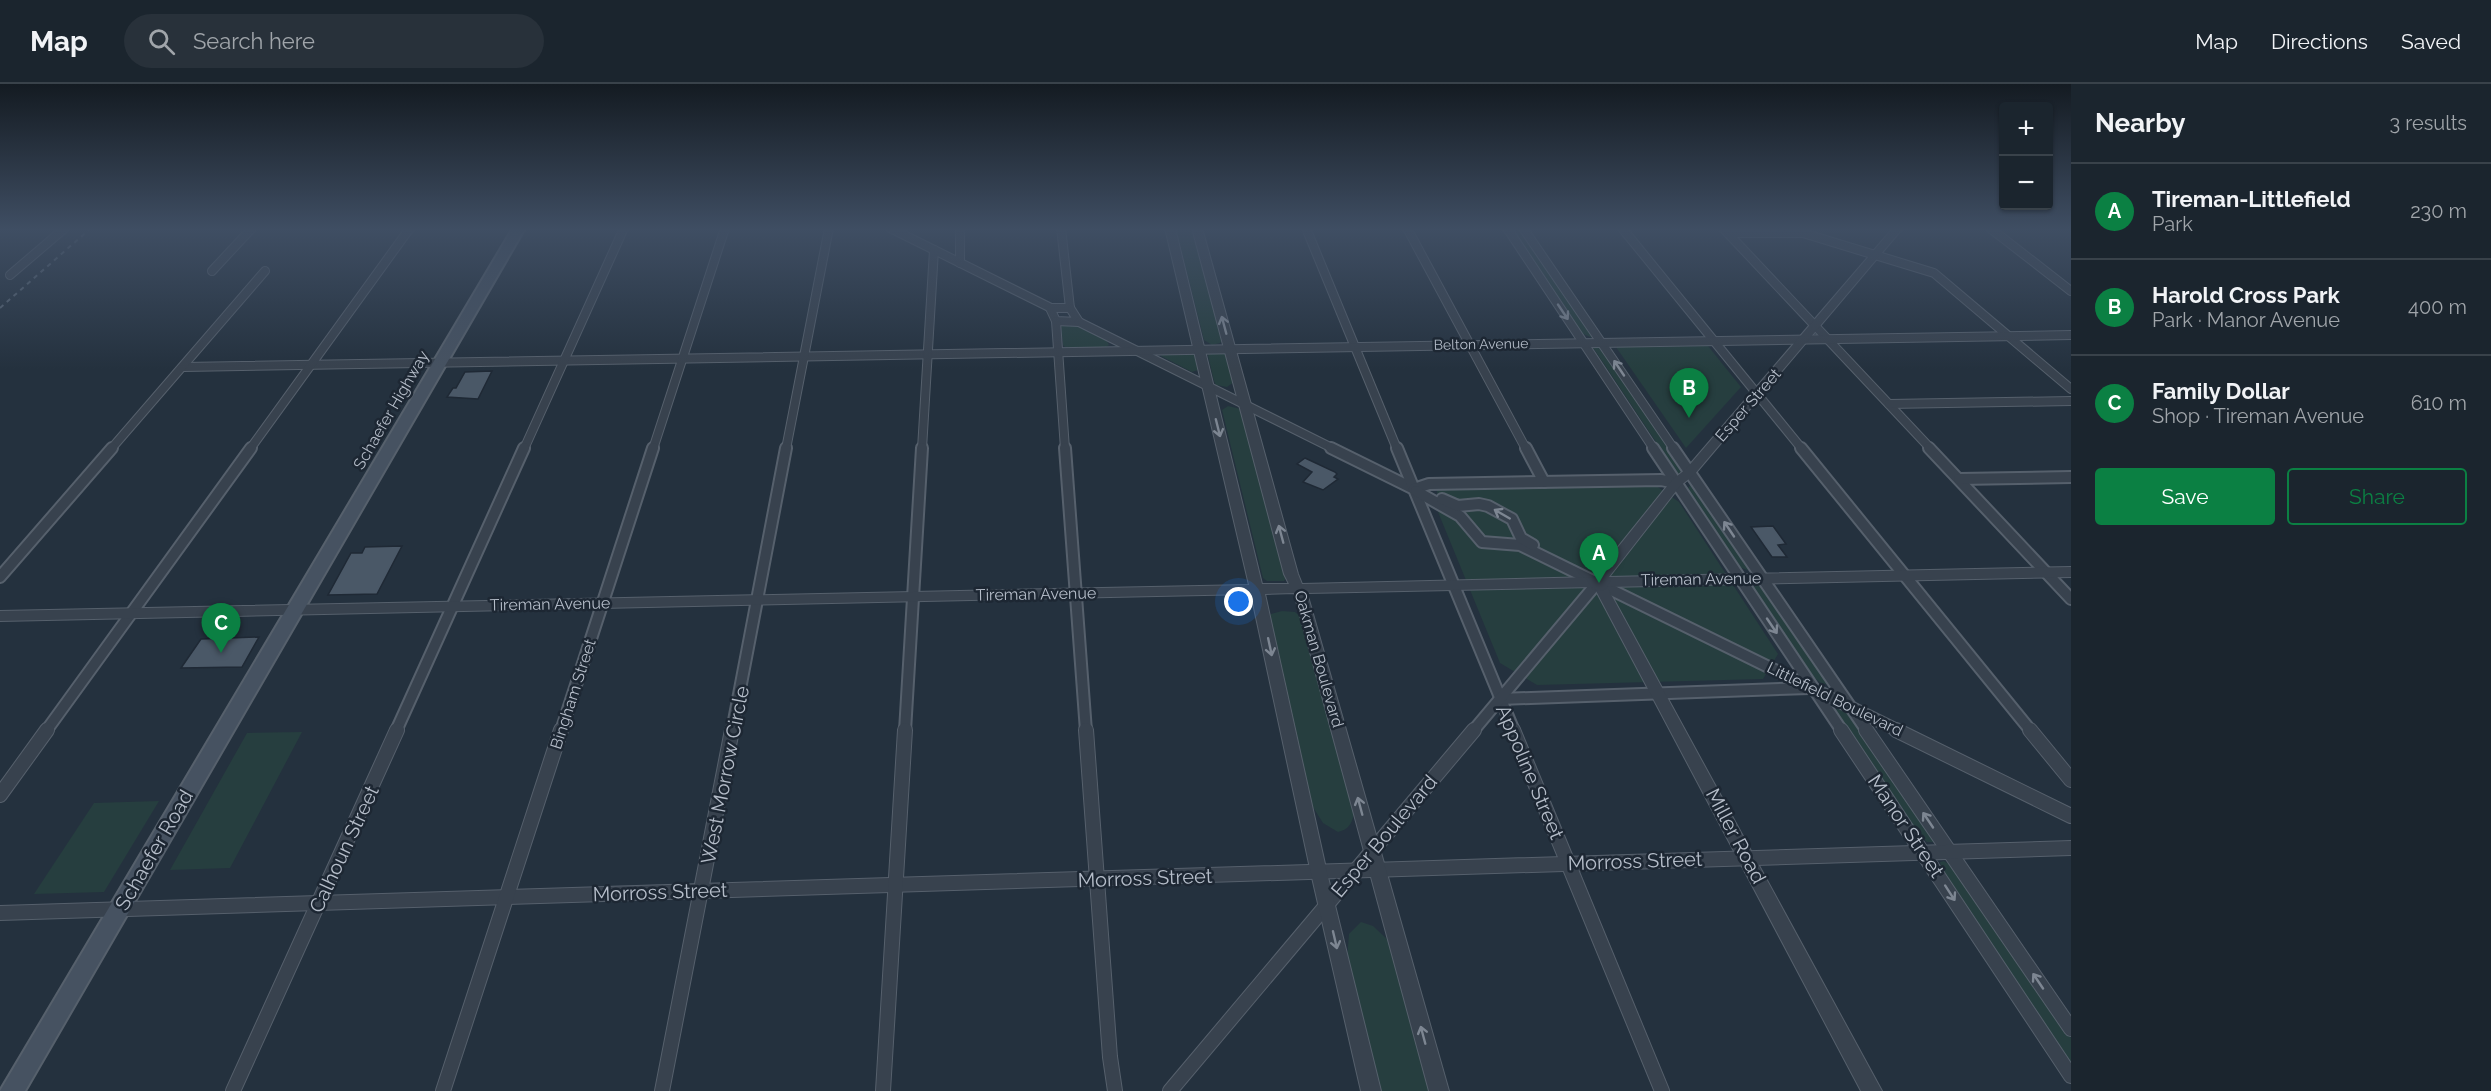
<!DOCTYPE html>
<html lang="en">
<head>
<meta charset="utf-8">
<style>
  :root { --surface:#1b252e; --page:#28313a; --text:#f1f3f6; --muted:#a0a5aa; --line:#39424a; --accent:#0b8043 }
  body { margin:0; font-family:Raleway,sans-serif; background:var(--page); color:var(--text) }
  .controls { position:absolute; right:18px; top:18px; display:grid; overflow:hidden; border-radius:6px; box-shadow:0 2px 4px #0004 }
  .controls button { width:54px; height:54px; display:grid; place-items:center; padding:0; border:0; border-bottom:2px solid var(--line); background:var(--surface); color:var(--text); font:30px sans-serif }
  .you { position:absolute; left:1239px; top:518px; width:21px; height:21px; margin:-15px; border:4px solid #fff; border-radius:50%; background:#1a73e8; box-shadow:0 0 0 9px #1a73e833 }
  .badge { display:grid; place-items:center; width:39px; height:39px; border-radius:50%; background:var(--accent); color:#fff; font-size:20px; font-weight:700 }
  .pin { position:absolute; translate:-50% -50px; filter:drop-shadow(0 2px 3px #0008) }
  .pin::after { content:''; position:absolute; top:32px; width:21px; height:18px; background:inherit; clip-path:polygon(0 0,100% 0,50% 100%) }
  .list { margin:0; padding:0; list-style:none }
  h2 { display:flex; justify-content:space-between; align-items:center; height:78px; margin:0; padding:0 24px; font-size:26px }
  h2 small { font-size:20px; font-weight:400; color:var(--muted) }
  .list li { display:grid; grid-template-columns:39px 1fr auto; gap:18px; align-items:center; box-sizing:border-box; height:96px; padding:0 24px; border-top:2px solid var(--line) }
  .list b { display:block; font-size:22px; white-space:nowrap }
  .list p { margin:0; font-size:20px; white-space:nowrap; color:var(--muted) }
  .list em { font-size:20px; font-style:normal; color:var(--muted) }
  .actions { display:flex; gap:12px; padding:18px 24px }
  .actions a { flex:1; padding:14px 0; border:2px solid var(--accent); border-radius:6px; text-align:center; font-size:21px; color:var(--accent) }
  .actions .main { background:var(--accent); color:#fff }
  .icon { flex:none; width:33px; height:33px; fill:none; stroke:currentColor; stroke-width:2; stroke-linecap:round; stroke-linejoin:round }
  .map { position:relative; flex:none; width:2071px; height:1007px; overflow:hidden }
  header { display:flex; align-items:center; gap:36px; box-sizing:border-box; height:84px; padding:0 30px; background:var(--surface); border-bottom:2px solid var(--line) }
  header strong { font-size:28px }
  nav { display:flex; gap:33px; margin-inline-start:auto; font-size:21px }
  .search { width:420px; height:54px; background:var(--page); display:flex; align-items:center; gap:15px; box-sizing:border-box; padding:0 21px; border-radius:33px; color:var(--muted); font-size:22px }
  main { display:flex }
  aside { flex:1; background:var(--surface) }
  .map>svg:first-child { display:block }
  .green { fill:#263e3f }
  .building { fill:#4a5867; stroke:#1f2935; stroke-width:1.5 }
  .lines { fill:none; stroke-linecap:round; stroke-linejoin:round }
  .minor-far2-casing { stroke:#56606c; stroke-width:10 }
  .minor-far1-casing { stroke:#56606c; stroke-width:14 }
  .minor-casing { stroke:#56606c; stroke-width:16 }
  .tertiary-casing { stroke:#56606c; stroke-width:2 }
  .secondary-casing { stroke:#56606c; stroke-width:4 }
  .minor-far2 { stroke:#38424e; stroke-width:8 }
  .minor-far1 { stroke:#38424e; stroke-width:10 }
  .minor { stroke:#38424e; stroke-width:14 }
  .tertiary { fill:#38424e; fill-rule:evenodd }
  .secondary { fill:#465261; fill-rule:evenodd }
  .rail { stroke:#5a6775; stroke-width:2; stroke-dasharray:4.5 4.5; stroke-linecap:butt }
  .oneway { stroke:#7d8692 }
  .labels { text-anchor:middle; dominant-baseline:central; stroke-width:5; stroke-linejoin:round; paint-order:stroke }
  .far-street-label { font-size:14px; fill:#b5bdc9; stroke:#1d2733 }
  .street-label { font-size:16px; fill:#b5bdc9; stroke:#1d2733 }
  .near-street-label { font-size:20px; fill:#b5bdc9; stroke:#1d2733 }
</style>
</head>
<body>
<header>
<strong>Map</strong>
<div class="search"><svg class="icon" aria-label="search" viewBox="0 0 24 24"><circle cx="10" cy="10" r="6"/><path d="M15 15l6 6"/></svg>Search here</div>
<nav><a>Map</a><a>Directions</a><a>Saved</a></nav>
</header>
<main>
<div class="map">
<svg width="2071" height="1007" viewBox="0 0 2071 1007">
  <rect width="100%" height="100%" fill="#24313e"/>
  <!-- green -->
  <g class="green">
    <polygon points="1176,144 1193,144 1222,256 1220,259 1212,261 1204,256"/>
    <polygon points="1512,144 1519,144 1593,254 1583,250"/>
    <polygon points="1070,239 1107,257 1109,261 1106,263 1065,263 1063,261 1061,241"/>
    <polygon points="1592,262 1600,262 1680,380 1682,386 1678,391"/>
    <polygon points="1708,262 1741,303 1686,364 1616,263"/>
    <polygon points="1193,268 1196,271 1198,286 1192,288 1161,272 1162,270"/>
    <polygon points="1223,268 1226,271 1234,298 1227,303 1216,301 1214,297 1208,272 1209,269"/>
    <polygon points="1228,322 1241,325 1286,494 1284,497 1267,497 1263,494 1222,326"/>
    <polygon points="1692,399 1751,484 1750,487 1739,483 1690,410 1688,404"/>
    <polygon points="1655,401 1679,418 1778,570 1763,595 1537,601 1500,579 1438,428 1437,405"/>
    <polygon points="1756,501 1762,502 1829,601 1821,599 1812,592 1753,504"/>
    <path d="M1282 527 1295 528 1304 536 1355 724C1353 736 1351 745 1338 748L1323 739 1311 720 1268 535 1271 530Z"/>
    <polygon points="1836,625 1842,625 1851,632 1935,758 1927,758 1917,749 1840,634"/>
    <polygon points="302,648 230,784 170,786 247,649"/>
    <polygon points="159,717 104,808 34,810 94,719"/>
    <polygon points="1944,777 1956,785 2071,954 2071,979 1942,786 1940,778"/>
    <polygon points="1361,838 1373,842 1389,857 1432,1007 1380,1007 1347,876 1349,850"/>
  </g>
  <!-- building -->
  <g class="building">
    <polygon points="492,287 478,315 447,313 453,304 456,304 465,288"/>
    <polygon points="1305,374 1335,388 1337,390 1334,393 1338,395 1323,406 1303,398 1312,388 1297,380"/>
    <polygon points="1773,442 1786,460 1778,461 1787,473 1772,473 1751,443"/>
    <polygon points="402,462 377,510 328,511 351,469 362,469 365,463"/>
    <polygon points="259,553 242,583 181,584 201,555"/>
  </g>
  <g class="lines">
    <!-- minor-far2 casing -->
    <g class="minor-far2-casing">
      <g id="minor-far2">
        <polyline points="890,144 1051,224"/>
        <polyline points="960,144 960,179"/>
        <polyline points="1061,144 1070,224"/>
        <polyline points="1306,144 1397,365"/>
        <polyline points="1407,144 1526,365"/>
        <polyline points="1507,144 1654,365"/>
        <polyline points="1523,144 1674,365"/>
        <polyline points="1622,144 1802,365"/>
        <polyline points="1723,144 1931,365"/>
        <polyline points="1990,144 2071,207"/>
        <polyline points="1728,149 1803,149 1934,189 2071,305"/>
        <polyline points="212,187 252,144"/>
        <polyline points="10,191 65,144"/>
        <polygon points="1050,224 1070,224 1079,238 1056,237"/>
        <polyline points="1056,237 1065,365"/>
        <polyline points="1079,238 1334,365"/>
        <polyline points="184,283 2071,251"/>
        <polyline points="1889,320 2071,317"/>
        <polyline points="111,365 265,187"/>
        <polyline points="250,365 410,144"/>
        <polyline points="524,365 624,144"/>
        <polyline points="653,365 725,144"/>
        <polyline points="786,365 829,144"/>
        <polyline points="922,365 934,166"/>
      </g>
    </g>
    <!-- minor-far1 casing -->
    <g class="minor-far1-casing">
      <g id="minor-far1">
        <polyline points="1065,364 1086,647"/>
        <polyline points="1331,364 1416,406"/>
        <polyline points="1397,364 1514,647"/>
        <polyline points="1526,364 1544,398"/>
        <polyline points="1653,364 1842,647"/>
        <polyline points="1673,364 1867,647"/>
        <polyline points="1801,364 2031,647"/>
        <polyline points="1929,364 2071,515"/>
        <polyline points="1959,395 2071,393"/>
        <polyline points="1414,405 1429,400 1661,396 1676,399"/>
        <polyline points="1416,407 1460,432 1482,458 1520,461 1899,647"/>
        <polyline points="1442,415 1458,422 1479,420 1488,422 1512,435 1521,454 1533,461"/>
        <polyline points="0,493 112,364"/>
        <polyline points="1500,615 1809,604"/>
        <polyline points="46,647 251,364"/>
        <polyline points="396,647 524,364"/>
        <polyline points="561,647 653,364"/>
        <polyline points="732,647 786,364"/>
        <polyline points="905,647 922,364"/>
        <polyline points="1473,647 1598,498"/>
      </g>
    </g>
    <!-- minor casing -->
    <g class="minor-casing">
      <g id="minor">
        <polyline points="1086,646 1110,973 1115,1007"/>
        <polyline points="1513,646 1662,1007"/>
        <polyline points="1841,646 2071,992"/>
        <polyline points="1866,646 2071,945"/>
        <polyline points="1896,646 2071,732"/>
        <polyline points="2030,646 2071,696"/>
        <polyline points="0,711 47,646"/>
        <polyline points="0,829 2071,764"/>
        <polyline points="233,1007 397,646"/>
        <polyline points="443,1007 561,646"/>
        <polyline points="662,1007 732,646"/>
        <polyline points="883,1007 905,646"/>
        <polyline points="1170,1007 1474,646"/>
      </g>
    </g>
    <!-- tertiary casing -->
    <g class="tertiary-casing">
      <polygon id="tertiary" points="1165,144 1175,144 1262,500 1289,500 1284,490 1192,144 1202,144 1298,490 1302,500 1594,493 1672,396 1686,385 1893,144 1903,144 1694,391 1680,402 1609,493 2071,483 2071,493 1607,503 1882,1007 1861,1007 1594,503 1307,509 1449,1007 1429,1007 1294,509 1265,510 1327,789 1381,1007 1361,1007 1311,789 1251,510 0,537 0,527 1249,501"/>
    </g>
    <!-- secondary casing -->
    <g class="secondary-casing">
      <polygon id="secondary" points="513,144 525,144 25,1007 0,1007"/>
    </g>
    <!-- minor-far2 -->
    <use href="#minor-far2" class="minor-far2"/>
    <!-- minor-far1 -->
    <use href="#minor-far1" class="minor-far1"/>
    <!-- minor -->
    <use href="#minor" class="minor"/>
    <!-- tertiary -->
    <use href="#tertiary" class="tertiary"/>
    <!-- secondary -->
    <use href="#secondary" class="secondary"/>
    <!-- rail -->
    <polyline class="rail" points="0,224 91,144"/>
  </g>
  <!-- one-way arrows -->
  <defs><path id="oneway-shaft" d="M-6 0H5M1.5-3L5.5 0L1.5 3" fill="none" stroke-width="1.6" stroke-linecap="round" stroke-linejoin="round" transform="scale(1.5)"/></defs>
  <g class="oneway">
    <use href="#oneway-shaft" transform="translate(1563 228) rotate(56)"/>
    <use href="#oneway-shaft" transform="translate(1224 241) rotate(-105)"/>
    <use href="#oneway-shaft" transform="translate(1619 284) rotate(-124)"/>
    <use href="#oneway-shaft" transform="translate(1218 344) rotate(76)"/>
    <use href="#oneway-shaft" transform="translate(1502 430) rotate(-150)"/>
    <use href="#oneway-shaft" transform="translate(1729 445) rotate(-124)"/>
    <use href="#oneway-shaft" transform="translate(1281 450) rotate(-105)"/>
    <use href="#oneway-shaft" transform="translate(1772 542) rotate(56)"/>
    <use href="#oneway-shaft" transform="translate(1270 563) rotate(78)"/>
    <use href="#oneway-shaft" transform="translate(1360 722) rotate(-105)"/>
    <use href="#oneway-shaft" transform="translate(1928 736) rotate(-124)"/>
    <use href="#oneway-shaft" transform="translate(1950 809) rotate(57)"/>
    <use href="#oneway-shaft" transform="translate(1335 856) rotate(77)"/>
    <use href="#oneway-shaft" transform="translate(2038 897) rotate(-124)"/>
    <use href="#oneway-shaft" transform="translate(1423 951) rotate(-105)"/>
  </g>
  <!-- sky -->
  <linearGradient id="sky" x2="0" y2="1"><stop stop-color="#141b22"/><stop offset="0.51" stop-color="#3f4e63"/><stop offset="1" stop-color="#3f4e63" stop-opacity="0"/></linearGradient>
  <rect width="2071" height="285" fill="url(#sky)"/>
  <g class="labels">
    <!-- far-street labels -->
    <g class="far-street-label">
      <text transform="translate(1481 260) rotate(-1)">Belton Avenue</text>
    </g>
    <!-- street labels -->
    <g class="street-label">
      <text transform="translate(1748 321) rotate(-49)">Esper Street</text>
      <text transform="translate(391 326) rotate(-60)">Schaefer Highway</text>
      <text transform="translate(1701 495) rotate(-1)">Tireman Avenue</text>
      <text transform="translate(1036 510) rotate(-1)">Tireman Avenue</text>
      <text transform="translate(550 520) rotate(-1)">Tireman Avenue</text>
      <text transform="translate(1319 575) rotate(74)">Oakman Boulevard</text>
      <text transform="translate(573 610) rotate(-72)">Bingham Street</text>
      <text transform="translate(1835 615) rotate(26)">Littlefield Boulevard</text>
    </g>
    <!-- near-street labels -->
    <g class="near-street-label">
      <text transform="translate(1530 688) rotate(67)">Appoline Street</text>
      <text transform="translate(725 691) rotate(-79)">West Morrow Circle</text>
      <text transform="translate(1906 742) rotate(56)">Manor Street</text>
      <text transform="translate(1384 752) rotate(-50)">Esper Boulevard</text>
      <text transform="translate(1736 752) rotate(62)">Miller Road</text>
      <text transform="translate(344 765) rotate(-65)">Calhoun Street</text>
      <text transform="translate(154 766) rotate(-60)">Schaefer Road</text>
      <text transform="translate(1635 777) rotate(-2)">Morross Street</text>
      <text transform="translate(1145 794) rotate(-2)">Morross Street</text>
      <text transform="translate(660 808) rotate(-2)">Morross Street</text>
    </g>
  </g>
</svg>
<div class="controls">
<button>+</button>
<button>−</button>
</div>
<div class="you"></div>
<div class="pin badge" style="left:1599px;top:499px">A</div>
<div class="pin badge" style="left:1689px;top:334px">B</div>
<div class="pin badge" style="left:221px;top:569px">C</div>
</div>
<aside>
<h2>Nearby<small>3 results</small></h2>
<ul class="list">
<li><span class="badge">A</span><div><b>Tireman-Littlefield</b><p>Park</p></div><em>230 m</em></li>
<li><span class="badge">B</span><div><b>Harold Cross Park</b><p>Park · Manor Avenue</p></div><em>400 m</em></li>
<li><span class="badge">C</span><div><b>Family Dollar</b><p>Shop · Tireman Avenue</p></div><em>610 m</em></li>
</ul>
<div class="actions"><a class="main">Save</a><a>Share</a></div>
</aside>
</main>
</body>
</html>
